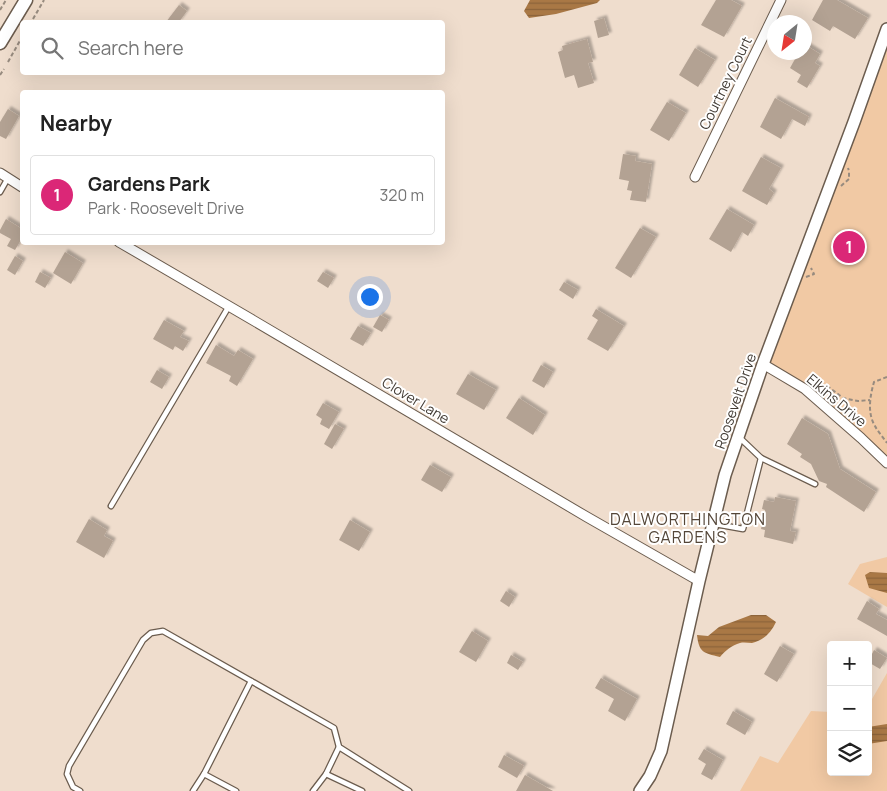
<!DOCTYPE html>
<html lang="en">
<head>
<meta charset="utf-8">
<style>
  :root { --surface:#fff; --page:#f2f2f2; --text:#222; --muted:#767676; --line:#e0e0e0; --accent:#db2777 }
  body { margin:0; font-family:Manrope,sans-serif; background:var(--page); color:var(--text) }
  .controls { position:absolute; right:15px; bottom:15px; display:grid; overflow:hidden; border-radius:5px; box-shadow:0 5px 20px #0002 }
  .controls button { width:45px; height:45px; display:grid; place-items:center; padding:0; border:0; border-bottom:1px solid var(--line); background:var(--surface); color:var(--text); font:25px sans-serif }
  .compass { position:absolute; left:767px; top:15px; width:45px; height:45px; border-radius:50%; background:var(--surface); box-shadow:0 5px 20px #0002; rotate:210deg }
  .you { position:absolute; left:369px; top:296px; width:18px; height:18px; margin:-12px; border:4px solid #fff; border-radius:50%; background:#1a73e8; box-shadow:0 0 0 8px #1a73e833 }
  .badge { display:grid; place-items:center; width:32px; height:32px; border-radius:50%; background:var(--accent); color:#fff; font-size:16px; font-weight:700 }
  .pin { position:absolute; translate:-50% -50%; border:2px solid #fff; box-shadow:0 1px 5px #0006 }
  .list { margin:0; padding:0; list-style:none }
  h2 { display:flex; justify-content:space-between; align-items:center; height:65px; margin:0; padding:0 20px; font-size:21px }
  h2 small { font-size:16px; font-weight:400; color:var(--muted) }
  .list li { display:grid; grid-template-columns:32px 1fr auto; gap:15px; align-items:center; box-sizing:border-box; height:80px; margin:0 10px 10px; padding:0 10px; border:1px solid var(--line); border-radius:5px }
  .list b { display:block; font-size:19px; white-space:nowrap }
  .list p { margin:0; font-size:16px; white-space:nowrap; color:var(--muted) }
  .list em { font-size:16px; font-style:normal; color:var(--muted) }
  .icon { flex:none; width:28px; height:28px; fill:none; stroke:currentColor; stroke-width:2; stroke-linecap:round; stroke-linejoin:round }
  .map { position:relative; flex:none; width:887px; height:791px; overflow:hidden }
  .search { position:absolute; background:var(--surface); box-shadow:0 5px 20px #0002; left:20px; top:20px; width:425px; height:55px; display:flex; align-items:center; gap:12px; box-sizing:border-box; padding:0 18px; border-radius:5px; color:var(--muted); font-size:19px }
  .panel { position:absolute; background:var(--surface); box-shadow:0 5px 20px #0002; left:20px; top:90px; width:425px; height:155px; border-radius:5px }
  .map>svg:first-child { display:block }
  .park { fill:#f1c9a4 }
  .water { fill:url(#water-rules) }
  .building { fill:#b3a293; filter:url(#shadow) }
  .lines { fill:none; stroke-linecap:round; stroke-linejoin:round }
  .service-casing { stroke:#6b5c4e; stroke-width:7 }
  .minor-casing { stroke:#6b5c4e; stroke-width:11 }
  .tertiary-casing { stroke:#6b5c4e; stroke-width:14 }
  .secondary-casing { stroke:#6b5c4e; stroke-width:15 }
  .path { stroke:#978b7f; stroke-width:2; stroke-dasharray:4 2.5; stroke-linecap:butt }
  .service { stroke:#fff; stroke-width:4.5 }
  .minor { stroke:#fff; stroke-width:9 }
  .tertiary { stroke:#fff; stroke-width:11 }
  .secondary { stroke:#fff; stroke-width:12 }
  .labels { text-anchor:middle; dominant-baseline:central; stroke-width:4; stroke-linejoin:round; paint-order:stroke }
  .street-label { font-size:14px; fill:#413a33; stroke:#fff }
  .quarter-label { font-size:16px; letter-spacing:1px; fill:#544638; stroke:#fff }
</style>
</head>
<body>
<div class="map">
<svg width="887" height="791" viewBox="0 0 887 791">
  <defs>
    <pattern id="water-rules" width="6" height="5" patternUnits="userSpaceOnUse" patternTransform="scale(1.25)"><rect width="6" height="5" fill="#a97845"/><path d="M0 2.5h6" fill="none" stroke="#8b633a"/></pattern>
    <filter id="shadow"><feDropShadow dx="3" dy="-3" stdDeviation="1" flood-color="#0004"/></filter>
  </defs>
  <rect width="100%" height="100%" fill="#efddcd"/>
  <!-- park -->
  <g class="park">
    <polygon points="887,39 887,456 805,385 768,362"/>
    <polygon points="887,557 887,607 848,584 860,564"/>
    <polygon points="887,673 887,791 740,791 760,756 778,763 811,711 831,712 831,772 868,772 868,706"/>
  </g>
  <!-- water -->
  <g class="water">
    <polygon points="530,0 600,0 597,3 556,14 529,18 524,11"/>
    <polygon points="870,572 887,573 887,593 869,588 865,575"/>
    <path d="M751 615H766L776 622C771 633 764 640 752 643 748 643 744 642 740 643 732 645 725 651 720 657 703 653 699 652 697 635L708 636 719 627Z"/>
    <polygon points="887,724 887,741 868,744 868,727"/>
  </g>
  <!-- building -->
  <g class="building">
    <polygon points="716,0 731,0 742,6 724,37 701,25"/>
    <polygon points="823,0 837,0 868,18 855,39 833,26 830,31 812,20"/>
    <polygon points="179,5 187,11 179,22 166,22"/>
    <polygon points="604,18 609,35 598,38 594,21"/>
    <polygon points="587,39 593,62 588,63 594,83 578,88 574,75 565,78 558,52 563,50 562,46"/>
    <polygon points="804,44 820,54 815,63 820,66 807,88 797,82 801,75 790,68 799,52 804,52"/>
    <polygon points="695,48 715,60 698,87 679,75"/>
    <polygon points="775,98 809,117 805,126 792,119 781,139 760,127"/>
    <polygon points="667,102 686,113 669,141 650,130"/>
    <polygon points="8,109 19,116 6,139 0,136 0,122"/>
    <polygon points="623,154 636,156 635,161 652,164 646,202 630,200 632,191 627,190 629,181 619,179"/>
    <polygon points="761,157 781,168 769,189 774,193 767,205 742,191"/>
    <polygon points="727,209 754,225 748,236 742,232 731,252 709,239"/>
    <polygon points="6,219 22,229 22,238 15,250 7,246 11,239 0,233 0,230"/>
    <polygon points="640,228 656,237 631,278 615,268"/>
    <polygon points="65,252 83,263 71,284 53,273"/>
    <polygon points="15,256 23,261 15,275 7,270"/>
    <polygon points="40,272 51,278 45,288 35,282"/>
    <polygon points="323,272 334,278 328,288 317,281"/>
    <polygon points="564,282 578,290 573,299 559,290"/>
    <polygon points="596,309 624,326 608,351 587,339 598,320 592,316"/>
    <polygon points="380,315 389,320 382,332 373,327"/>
    <polygon points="164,320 184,331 180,337 189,341 183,351 175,346 173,350 153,339"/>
    <polygon points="358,326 371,333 363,346 350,339"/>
    <polygon points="216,345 234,356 238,350 253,359 237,386 229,381 231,376 206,363"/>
    <polygon points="541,365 553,372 544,388 532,381"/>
    <polygon points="157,370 169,377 162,389 150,382"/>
    <polygon points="468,374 496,390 484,410 456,394"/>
    <polygon points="519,398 545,415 533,435 506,418"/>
    <polygon points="323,403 339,412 329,429 320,424 322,419 316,415"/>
    <polygon points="802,418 828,434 840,469 876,492 864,512 826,487 827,484 819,481 811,464 800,457 802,454 787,444"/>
    <polygon points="335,424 344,429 332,449 324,444"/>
    <polygon points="430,465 451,477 442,492 421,480"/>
    <polygon points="775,497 796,501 790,531 796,532 793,544 764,537 765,530 761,529 765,510 762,509 764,500 774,502"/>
    <polygon points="89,519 107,530 104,536 113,541 104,558 76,542"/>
    <polygon points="350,520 370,532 359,551 339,540"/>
    <polygon points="506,591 515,597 509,607 500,601"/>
    <polygon points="867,601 879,609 876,614 887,620 887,636 857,619"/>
    <polygon points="472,631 488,641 476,662 459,652"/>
    <polygon points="780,646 794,654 777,682 764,674"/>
    <polygon points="874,650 887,658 880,669 868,662"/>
    <polygon points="511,655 523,662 518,670 507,663"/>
    <polygon points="601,678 637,699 625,721 608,711 614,699 595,688"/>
    <polygon points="733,711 752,722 745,735 726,724"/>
    <polygon points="704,749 723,760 712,780 701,774 706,764 698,759"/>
    <polygon points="504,755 524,766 517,778 498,767"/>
    <polygon points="525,775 553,791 516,791"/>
  </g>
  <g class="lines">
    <!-- service casing -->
    <g class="service-casing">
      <g id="service">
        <polyline points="0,192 8,178"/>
        <polyline points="740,438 761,458"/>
        <polyline points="111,506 229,306"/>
        <polyline points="715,524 743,529 761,458 815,484"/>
        <polyline points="204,774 251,681"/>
        <polyline points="326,774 362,791"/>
        <polyline points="80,791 73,787 67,774 69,766 143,640 151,633 163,631 334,728 339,747 409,791"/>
        <polyline points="193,791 204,774 236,791"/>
        <polyline points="313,791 326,774 339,747"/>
      </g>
    </g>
    <!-- minor casing -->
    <g class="minor-casing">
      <g id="minor">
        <polyline points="0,173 22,187"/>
        <polyline points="695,177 781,0"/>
        <polyline points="119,242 251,319 587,517 699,581"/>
        <polyline points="763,364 805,389 861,438 887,463"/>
      </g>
    </g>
    <!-- tertiary casing -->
    <g class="tertiary-casing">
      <polyline id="tertiary" points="640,791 650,776 661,751 699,581 725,475 763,364 854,122 887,29"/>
    </g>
    <!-- secondary casing -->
    <g class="secondary-casing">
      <polyline id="secondary" points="0,43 26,0"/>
    </g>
    <!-- path -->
    <g class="path">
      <polyline points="0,10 6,0"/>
      <polyline points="33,19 44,0"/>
      <polyline points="8,62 22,37"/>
      <polyline points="0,75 4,69"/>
      <polyline points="841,186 849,179 849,171 848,168"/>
      <polyline points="806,277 814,274 811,268"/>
      <path d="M887 377 874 382C870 396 867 413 875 426 878 432 883 437 887 443"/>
      <polyline points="809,382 813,380 830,388 843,398 858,401 870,400"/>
    </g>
    <!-- service -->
    <use href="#service" class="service"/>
    <!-- minor -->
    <use href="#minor" class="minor"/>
    <!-- tertiary -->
    <use href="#tertiary" class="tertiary"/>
    <!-- secondary -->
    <use href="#secondary" class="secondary"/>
  </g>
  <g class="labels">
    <!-- street labels -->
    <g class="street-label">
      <text transform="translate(725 83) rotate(-64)">Courtney Court</text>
      <text transform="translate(416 400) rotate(31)">Clover Lane</text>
      <text transform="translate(837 400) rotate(40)">Elkins Drive</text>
      <text transform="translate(735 401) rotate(-71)">Roosevelt Drive</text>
    </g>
    <!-- quarter labels -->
    <g class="quarter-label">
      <text x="688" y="519">DALWORTHINGTON<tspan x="688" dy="18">GARDENS</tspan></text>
    </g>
  </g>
</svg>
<div class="controls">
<button>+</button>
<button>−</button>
<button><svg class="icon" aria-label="layers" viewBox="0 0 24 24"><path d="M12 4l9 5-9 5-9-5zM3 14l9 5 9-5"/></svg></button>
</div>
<svg class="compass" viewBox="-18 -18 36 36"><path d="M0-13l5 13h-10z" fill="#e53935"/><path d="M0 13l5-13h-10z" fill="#767676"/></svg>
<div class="you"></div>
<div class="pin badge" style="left:849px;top:247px">1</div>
<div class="search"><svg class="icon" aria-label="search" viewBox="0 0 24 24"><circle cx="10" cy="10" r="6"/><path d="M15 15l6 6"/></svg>Search here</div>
<section class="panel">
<h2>Nearby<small></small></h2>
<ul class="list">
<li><span class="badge">1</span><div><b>Gardens Park</b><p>Park · Roosevelt Drive</p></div><em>320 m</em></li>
</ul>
</section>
</div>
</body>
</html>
